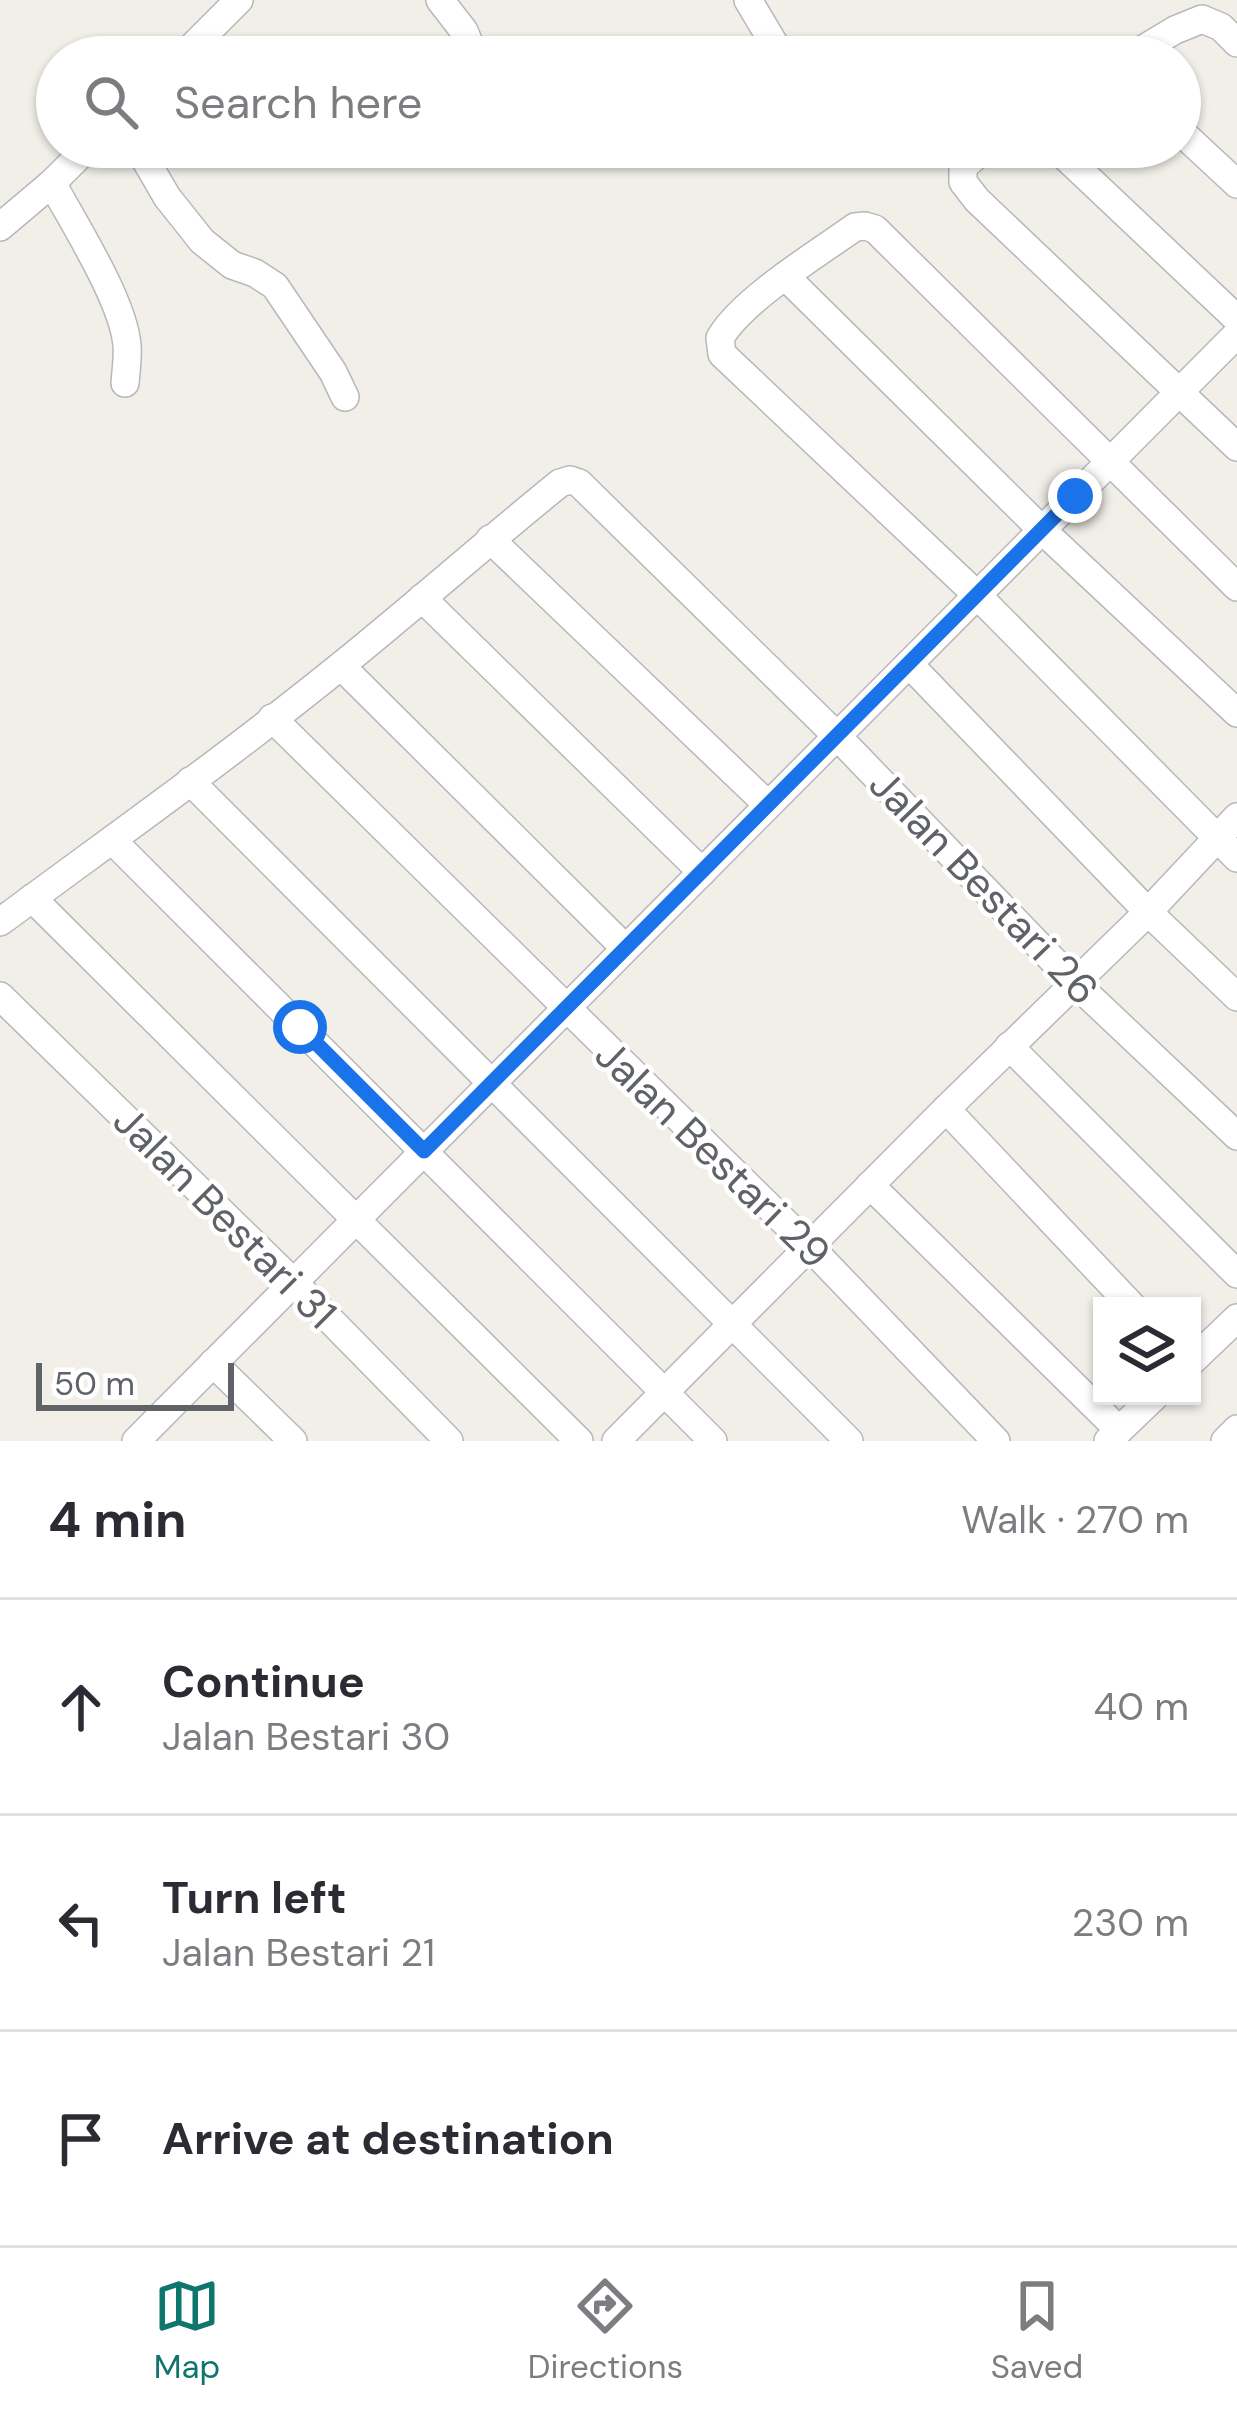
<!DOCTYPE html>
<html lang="en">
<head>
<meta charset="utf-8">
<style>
  :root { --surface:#fff; --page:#f2f2f3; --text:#2b2b33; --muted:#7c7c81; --line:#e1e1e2; --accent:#0f766e }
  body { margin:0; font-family:"DM Sans",sans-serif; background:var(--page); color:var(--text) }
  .controls { position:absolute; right:36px; bottom:36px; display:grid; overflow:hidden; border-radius:0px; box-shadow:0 3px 9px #0004 }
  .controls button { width:108px; height:108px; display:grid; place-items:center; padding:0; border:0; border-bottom:3px solid var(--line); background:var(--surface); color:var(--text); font:60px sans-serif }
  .scale { position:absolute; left:36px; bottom:30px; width:198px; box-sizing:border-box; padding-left:12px; border:6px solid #5f6368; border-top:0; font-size:33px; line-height:42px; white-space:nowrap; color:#5f6368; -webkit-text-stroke:9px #fff; paint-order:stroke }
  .stop { position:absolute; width:36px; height:36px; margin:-27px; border:9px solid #1a73e8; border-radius:50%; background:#fff }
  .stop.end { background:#1a73e8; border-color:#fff; box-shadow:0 3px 12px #0008 }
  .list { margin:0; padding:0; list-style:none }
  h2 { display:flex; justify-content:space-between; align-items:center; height:156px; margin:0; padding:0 48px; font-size:51px }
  h2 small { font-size:39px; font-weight:400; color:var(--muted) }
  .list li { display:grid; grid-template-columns:78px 1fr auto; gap:36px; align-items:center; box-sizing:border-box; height:216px; padding:0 48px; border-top:3px solid var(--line) }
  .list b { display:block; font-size:45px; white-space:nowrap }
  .list p { margin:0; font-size:39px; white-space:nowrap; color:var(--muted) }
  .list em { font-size:39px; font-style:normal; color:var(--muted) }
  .icon { flex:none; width:66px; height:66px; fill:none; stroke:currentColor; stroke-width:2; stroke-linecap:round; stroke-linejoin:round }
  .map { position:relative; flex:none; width:1237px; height:1441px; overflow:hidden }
  .search { position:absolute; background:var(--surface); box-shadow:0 3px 9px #0004; left:36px; right:36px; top:36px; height:132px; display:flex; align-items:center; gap:30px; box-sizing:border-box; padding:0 42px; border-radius:66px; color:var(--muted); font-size:45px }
  .sheet { height:804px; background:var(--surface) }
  nav { display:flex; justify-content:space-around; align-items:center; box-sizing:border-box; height:168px; border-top:3px solid var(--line); background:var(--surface); font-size:33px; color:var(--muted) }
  nav a { display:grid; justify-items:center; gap:6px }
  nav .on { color:var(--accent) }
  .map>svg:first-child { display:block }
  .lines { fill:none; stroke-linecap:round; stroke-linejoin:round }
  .minor-casing { stroke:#b5b8bc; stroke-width:30 }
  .minor { stroke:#fff; stroke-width:27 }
  .route { stroke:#1a73e8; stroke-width:15 }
  .labels { text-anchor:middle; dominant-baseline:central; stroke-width:9; stroke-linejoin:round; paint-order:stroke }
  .street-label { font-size:42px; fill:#5f6368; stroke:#fff }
</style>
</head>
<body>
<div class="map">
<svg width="1237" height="1441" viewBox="0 0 1237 1441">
  <rect width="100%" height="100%" fill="#f1efe8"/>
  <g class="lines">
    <!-- minor casing -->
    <g class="minor-casing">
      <g id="minor">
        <polyline points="440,0 464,31 475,57"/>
        <polyline points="748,0 782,57"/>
        <polyline points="182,57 239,0"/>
        <polyline points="1130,57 1175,30 1202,19 1221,27 1237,43"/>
        <polyline points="1180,131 1237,184"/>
        <polyline points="138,147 167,197 202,241 232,265 255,273 275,286 333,372 345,397"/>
        <polyline points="986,147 963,167 963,182 977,200 1237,447"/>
        <polyline points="1055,147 1237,319"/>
        <path d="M52 183C74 224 123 300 127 345 128 357 126 371 125 383"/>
        <polyline points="0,227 52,183 88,147"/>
        <polyline points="785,276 1042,530 1237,713"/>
        <polyline points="490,539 768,805"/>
        <path d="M1237 587 875 229 865 226 855 227C817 254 742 300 720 338L722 354 977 595 1237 858"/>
        <polyline points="422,598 702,872"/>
        <polyline points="909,664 1148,912 1237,997"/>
        <polyline points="341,666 625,948"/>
        <polyline points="272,718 809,1246 996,1441"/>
        <polyline points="190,781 849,1441"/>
        <polyline points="113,841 713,1441"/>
        <polyline points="32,898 579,1441"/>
        <path d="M0 922C115 837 232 754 343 664 416 605 487 542 560 483L570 480 579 483 837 736 1075 983 1237 1136"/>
        <polyline points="0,996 294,1283 449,1441"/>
        <polyline points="1009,1046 1237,1274"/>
        <polyline points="946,1109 1132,1306"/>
        <polyline points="870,1185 1119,1430"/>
        <polyline points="1192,1361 1237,1318"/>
        <polyline points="213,1363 293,1441"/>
        <polyline points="136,1441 1237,334"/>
        <polyline points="616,1441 946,1109 1148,912 1237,817"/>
        <polyline points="1108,1441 1155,1396"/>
        <polyline points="1225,1441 1237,1429"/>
      </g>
    </g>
    <!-- minor -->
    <use href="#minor" class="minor"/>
  </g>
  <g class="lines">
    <!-- route -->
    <polyline class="route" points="300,1027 424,1151 1075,496"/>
  </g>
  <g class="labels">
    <!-- street labels -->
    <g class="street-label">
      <text transform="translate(984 887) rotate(46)">Jalan Bestari 26</text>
      <text transform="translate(713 1154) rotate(44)">Jalan Bestari 29</text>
      <text transform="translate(225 1217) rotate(45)">Jalan Bestari 31</text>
    </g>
  </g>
</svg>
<div class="controls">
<button><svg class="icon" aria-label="layers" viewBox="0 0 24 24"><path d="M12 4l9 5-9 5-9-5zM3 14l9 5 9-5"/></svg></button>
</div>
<div class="scale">50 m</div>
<div class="stop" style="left:300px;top:1027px"></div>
<div class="stop end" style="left:1075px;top:496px"></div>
<div class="search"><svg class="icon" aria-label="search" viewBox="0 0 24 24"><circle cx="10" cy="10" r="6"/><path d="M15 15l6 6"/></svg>Search here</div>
</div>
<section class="sheet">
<h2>4 min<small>Walk · 270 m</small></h2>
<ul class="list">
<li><svg class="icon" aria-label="ahead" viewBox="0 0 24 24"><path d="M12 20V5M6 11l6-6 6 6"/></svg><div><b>Continue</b><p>Jalan Bestari 30</p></div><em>40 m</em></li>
<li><svg class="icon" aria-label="left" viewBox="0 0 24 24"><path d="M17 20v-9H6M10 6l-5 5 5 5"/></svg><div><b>Turn left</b><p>Jalan Bestari 21</p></div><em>230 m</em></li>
<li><svg class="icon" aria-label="arrive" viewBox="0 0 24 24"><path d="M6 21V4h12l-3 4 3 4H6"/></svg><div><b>Arrive at destination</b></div></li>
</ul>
</section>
<nav>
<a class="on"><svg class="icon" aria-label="map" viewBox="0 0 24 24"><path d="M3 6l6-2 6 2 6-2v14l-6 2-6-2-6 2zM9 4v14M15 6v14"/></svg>Map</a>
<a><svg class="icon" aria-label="directions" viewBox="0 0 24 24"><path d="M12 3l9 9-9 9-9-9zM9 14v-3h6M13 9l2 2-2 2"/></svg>Directions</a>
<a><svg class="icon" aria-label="saved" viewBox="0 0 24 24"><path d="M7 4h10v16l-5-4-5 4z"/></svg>Saved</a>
</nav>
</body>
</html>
